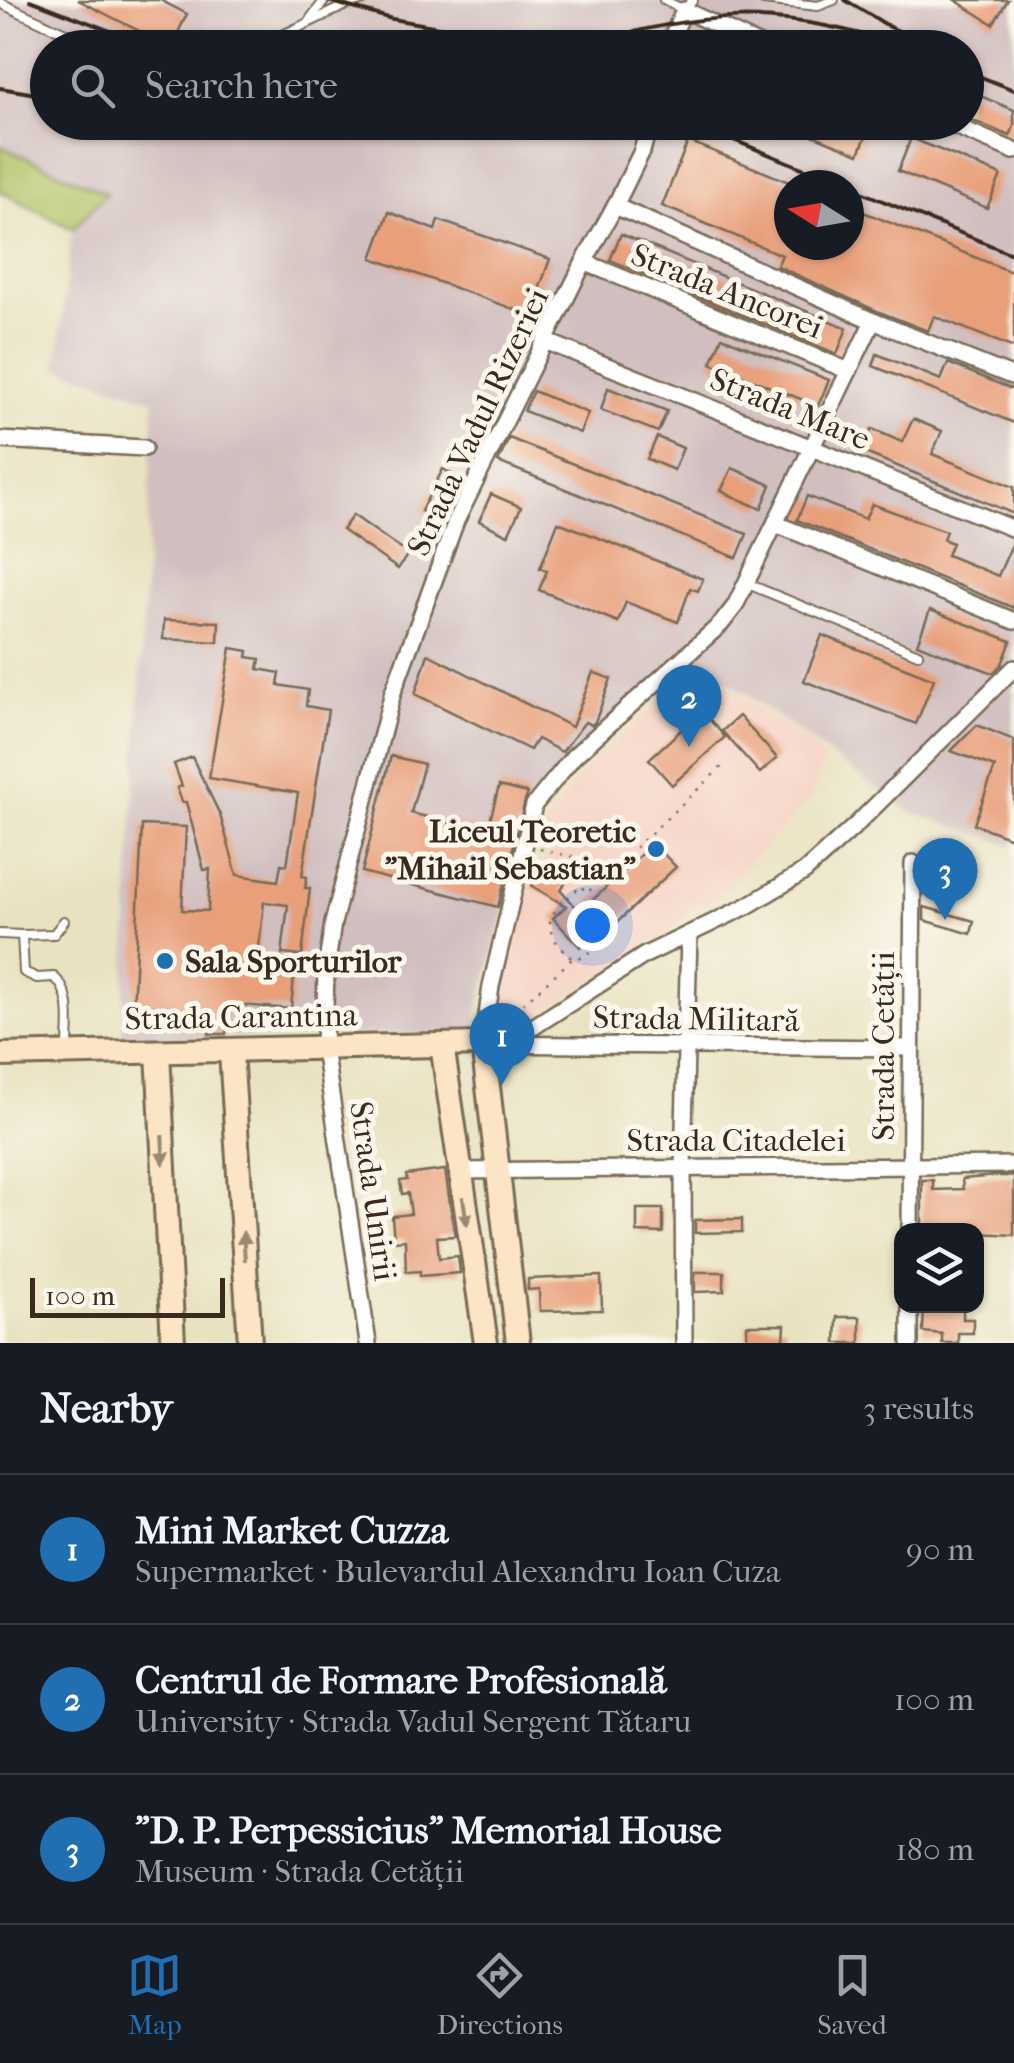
<!DOCTYPE html>
<html lang="en">
<head>
<meta charset="utf-8">
<style>
  :root { --surface:#171b24; --page:#242831; --text:#f1f3f6; --muted:#9ea1a6; --line:#363941; --accent:#1f6fb2 }
  body { margin:0; font-family:"IM FELL French Canon",serif; background:var(--page); color:var(--text) }
  .controls { position:absolute; right:30px; bottom:30px; display:grid; overflow:hidden; border-radius:20px; box-shadow:0 2px 8px #0004 }
  .controls button { width:90px; height:90px; display:grid; place-items:center; padding:0; border:0; border-bottom:2px solid var(--line); background:var(--surface); color:var(--text); font:50px sans-serif }
  .compass { position:absolute; left:774px; top:170px; width:90px; height:90px; border-radius:50%; background:var(--surface); box-shadow:0 2px 8px #0004; rotate:281deg }
  .scale { position:absolute; left:30px; bottom:25px; width:195px; box-sizing:border-box; padding-left:10px; border:5px solid #3b2a1e; border-top:0; font-size:28px; line-height:35px; white-space:nowrap; color:#3b2a1e; -webkit-text-stroke:8px #fbf7ec; paint-order:stroke }
  .you { position:absolute; left:592px; top:925px; width:35px; height:35px; margin:-25px; border:8px solid #fff; border-radius:50%; background:#1a73e8; box-shadow:0 0 0 15px #1a73e833 }
  .badge { display:grid; place-items:center; width:65px; height:65px; border-radius:50%; background:var(--accent); color:#fff; font-size:32px; font-weight:700 }
  .pin { position:absolute; translate:-50% -82px; filter:drop-shadow(0 2px 5px #0008) }
  .pin::after { content:''; position:absolute; top:52px; width:35px; height:30px; background:inherit; clip-path:polygon(0 0,100% 0,50% 100%) }
  .list { margin:0; padding:0; list-style:none }
  h2 { display:flex; justify-content:space-between; align-items:center; height:130px; margin:0; padding:0 40px; font-size:42px }
  h2 small { font-size:32px; font-weight:400; color:var(--muted) }
  .list li { display:grid; grid-template-columns:65px 1fr auto; gap:30px; align-items:center; box-sizing:border-box; height:150px; padding:0 40px; border-top:2px solid var(--line) }
  .list b { display:block; font-size:38px; white-space:nowrap }
  .list p { margin:0; font-size:32px; white-space:nowrap; color:var(--muted) }
  .list em { font-size:32px; font-style:normal; color:var(--muted) }
  .icon { flex:none; width:55px; height:55px; fill:none; stroke:currentColor; stroke-width:2; stroke-linecap:round; stroke-linejoin:round }
  .map { position:relative; flex:none; width:1014px; height:1343px; overflow:hidden }
  .search { position:absolute; background:var(--surface); box-shadow:0 2px 8px #0004; left:30px; right:30px; top:30px; height:110px; display:flex; align-items:center; gap:25px; box-sizing:border-box; padding:0 35px; border-radius:55px; color:var(--muted); font-size:38px }
  .sheet { height:580px; background:var(--surface) }
  nav { display:flex; justify-content:space-around; align-items:center; box-sizing:border-box; height:140px; border-top:2px solid var(--line); background:var(--surface); font-size:28px; color:var(--muted) }
  nav a { display:grid; justify-items:center; gap:5px }
  nav .on { color:var(--accent) }
  .map>svg:first-child { display:block }
  .built { fill:#f6d2c5 }
  .industrial { fill:#d1bfbf; fill-rule:evenodd }
  .green { fill:#b2c569; stroke:#767844; stroke-width:2.5 }
  .building { fill:#e89f7a }
  .lines { fill:none; stroke-linecap:round; stroke-linejoin:round }
  .service-casing { stroke:#786a57; stroke-width:12 }
  .minor-casing { stroke:#786a57; stroke-width:20 }
  .secondary-casing { stroke:#786a57; stroke-width:28 }
  .path { stroke:#786a57; stroke-width:2.5; stroke-dasharray:2.5 8; stroke-linecap:butt }
  .service { stroke:#fff; stroke-width:8 }
  .minor { stroke:#fff; stroke-width:15 }
  .secondary { stroke:#fce5c4; stroke-width:22 }
  .rail { stroke:#3b2a1e; stroke-width:4 }
  .oneway { fill:#9c8871 }
  .poi-dot { fill:#1f6fb2; stroke:#fbf7ec; stroke-width:4 }
  .labels { text-anchor:middle; dominant-baseline:central; stroke-width:10; stroke-linejoin:round; paint-order:stroke }
  .street-label { font-size:32px; fill:#3b2a1e; stroke:#fbf7ec }
  .poi-label { font-size:32px; font-weight:bold; fill:#3b2a1e; stroke:#fbf7ec; text-anchor:end }
</style>
</head>
<body>
<div class="map">
<svg width="1014" height="1343" viewBox="0 0 1014 1343">
  <rect width="100%" height="100%" fill="#fbf7ec"/>
  <filter id="ink" filterUnits="userSpaceOnUse"><feTurbulence type="fractalNoise" baseFrequency=".01" numOctaves="2"/><feDisplacementMap in="SourceGraphic" scale="20" xChannelSelector="R" yChannelSelector="G"/><feConvolveMatrix kernelMatrix="1 2 1 2 8 2 1 2 1" color-interpolation-filters="sRGB"/></filter>
  <filter id="wash" filterUnits="userSpaceOnUse"><feTurbulence type="fractalNoise" baseFrequency=".0048" numOctaves="4" result="noise"/><feDisplacementMap in="SourceGraphic" scale="40" xChannelSelector="R" yChannelSelector="G"/><feGaussianBlur stdDeviation="2.25" result="paint"/><feColorMatrix in="noise" values="0 0 0 0 0 0 0 0 0 0 0 0 0 0 0 0 0 1.4 0 .05"/><feComposite in="paint" operator="in"/></filter>
  <g filter="url(#wash)">
    <rect width="100%" height="100%" fill="#e9e2c1"/>
    <!-- built -->
    <polygon class="built" points="702,665 825,758 812,797 717,898 695,906 666,935 512,1031 494,1012 533,871 547,861 551,847 540,834 551,813 583,770"/>
    <!-- industrial -->
    <path class="industrial" d="M0 0H1014V846L910 812 699 660 673 662 532 808 472 1033 203 1037 122 1041 154 400 57 367 72 229 106 193 0 146ZM48 48H966V122H48ZM789 185H849V245H789Z"/>
    <!-- green -->
    <polygon class="green" points="0,146 106,193 72,229 0,191"/>
    <g id="blocks">
      <!-- building -->
      <g class="building">
        <polygon points="78,0 160,0 187,14 171,47"/>
        <polygon points="955,0 1008,0 993,24"/>
        <polygon points="966,90 1014,110 1014,126 1010,136 966,118"/>
        <polygon points="781,122 831,122 866,136 859,154"/>
        <polygon points="911,138 1001,175 987,208 898,171"/>
        <polygon points="688,141 789,182 789,245 849,245 849,206 1014,273 1014,348 934,316 928,331 877,311 777,266 782,255 662,206"/>
        <polygon points="389,212 435,230 438,220 550,259 530,315 372,258"/>
        <polygon points="621,234 847,328 837,354 610,260"/>
        <polygon points="722,337 829,380 818,406 711,363"/>
        <polygon points="877,354 941,380 948,363 1014,390 1014,423 873,366"/>
        <polygon points="608,388 667,411 658,432 601,410"/>
        <polygon points="533,391 588,413 580,433 524,411"/>
        <polygon points="913,419 942,431 932,454 1014,487 1014,514 863,452 872,429 902,442"/>
        <polygon points="657,437 683,448 674,470 647,459"/>
        <polygon points="509,438 747,534 737,558 498,462"/>
        <polygon points="732,468 771,485 761,509 721,491"/>
        <polygon points="443,469 462,480 440,521 421,511"/>
        <polygon points="491,494 521,507 508,535 479,521"/>
        <polygon points="807,496 865,519 872,504 946,531 943,539 952,543 947,555 998,576 1014,540 1014,608 797,520"/>
        <polygon points="353,515 408,554 398,569 342,530"/>
        <polygon points="558,522 703,579 698,591 690,588 678,622 626,602 618,622 539,590 547,571 540,568"/>
        <polygon points="930,610 1011,641 1002,664 993,673 917,644"/>
        <polygon points="164,620 219,622 218,642 163,639"/>
        <polygon points="822,635 934,679 916,724 804,681"/>
        <polygon points="231,648 248,651 247,657 260,659 258,669 280,673 278,685 308,690 306,706 328,710 302,876 307,877 305,888 310,888 302,956 282,954 288,905 264,902 256,974 294,976 291,1009 228,1004 226,1034 209,1034 210,1023 203,1022 203,1014 133,1011 142,825 186,827 182,910 208,911 210,869 204,870 186,802 182,802 177,788 182,786 174,764 192,757 220,815 237,875 278,881 281,864 287,865 298,793 209,778"/>
        <polygon points="428,654 572,727 593,672 611,679 595,722 592,725 585,722 562,752 537,739 530,750 415,694"/>
        <polygon points="702,711 725,737 672,785 649,759"/>
        <polygon points="739,716 777,758 760,773 722,731"/>
        <polygon points="977,725 1014,740 1014,839 974,824 995,767 951,751"/>
        <polygon points="391,756 424,764 411,813 487,832 499,786 527,793 498,907 362,872"/>
        <polygon points="653,843 676,867 609,930 604,925 580,947 553,918 566,906 532,886 544,866 567,880 561,890 580,912"/>
        <polygon points="924,907 974,921 971,934 924,920"/>
        <polygon points="445,1170 455,1236 437,1237 439,1258 458,1256 460,1273 420,1276 420,1271 406,1272 405,1240 394,1241 392,1216 411,1214 408,1193 402,1194 400,1181 407,1180 406,1175"/>
        <polygon points="997,1176 1014,1176 1014,1235 922,1230 922,1180 933,1180 933,1190 963,1189 962,1179"/>
        <polygon points="637,1209 663,1209 663,1233 637,1232"/>
        <polygon points="742,1219 742,1232 695,1233 695,1220"/>
        <polygon points="695,1272 724,1272 724,1291 695,1292"/>
        <polygon points="601,1276 602,1310 540,1311 539,1289 528,1290 528,1279"/>
        <polygon points="924,1306 963,1306 963,1319 973,1319 973,1333 958,1333 958,1343 942,1343 942,1334 923,1332"/>
        <polygon points="837,1317 860,1317 860,1343 836,1343"/>
        <polygon points="747,1325 785,1325 784,1340 747,1343"/>
      </g>
    </g>
  </g>
  <g filter="url(#ink)">
    <use href="#blocks" fill-opacity="0" stroke="#786a57" stroke-width="2.5"/>
    <g class="lines">
      <!-- service casing -->
      <g class="service-casing">
        <g id="service">
          <polyline points="664,0 684,10 693,0"/>
          <polyline points="763,0 818,6 834,0"/>
          <polyline points="0,3 98,48"/>
          <polyline points="311,18 325,0"/>
          <polyline points="255,48 344,6 364,0"/>
          <polyline points="748,584 918,654"/>
          <path d="M64 921 54 934 22 935 24 972 37 978 54 977C74 994 68 1024 68 1049"/>
          <polyline points="0,934 22,935"/>
        </g>
      </g>
      <!-- minor casing -->
      <g class="minor-casing">
        <g id="minor">
          <polyline points="667,48 684,10 766,48"/>
          <polyline points="946,122 1014,151"/>
          <polyline points="615,206 873,321 1014,377"/>
          <polyline points="584,262 849,371"/>
          <polyline points="873,321 735,606 721,624 574,756 534,805 491,986 483,1044 910,1048"/>
          <polyline points="545,341 1014,529"/>
          <polyline points="0,440 144,448"/>
          <polyline points="776,524 1014,621"/>
          <polyline points="505,1045 645,955 747,906 804,872 856,825 1014,668"/>
          <polyline points="459,1171 1014,1165"/>
          <polyline points="910,1230 913,863"/>
          <polyline points="368,1343 324,1048 326,970 333,923 393,692 456,521 584,262 615,206 642,151 650,122"/>
          <polyline points="684,1343 683,1168 689,934"/>
          <polyline points="910,1343 910,1306"/>
        </g>
      </g>
      <!-- secondary casing -->
      <g class="secondary-casing">
        <g id="secondary">
          <polyline points="442,1045 486,1343"/>
          <polyline points="158,1052 173,1343"/>
          <polyline points="231,1052 250,1343"/>
          <polyline points="0,1055 483,1044 518,1343"/>
        </g>
      </g>
      <!-- path -->
      <g class="path">
        <polyline points="540,849 615,867 727,762"/>
        <polyline points="572,858 581,886 587,893 615,867"/>
        <path d="M571 958C534 923 551 913 581 886"/>
        <polyline points="500,1025 572,959 586,956 593,948"/>
      </g>
      <!-- service -->
      <use href="#service" class="service"/>
      <!-- minor -->
      <use href="#minor" class="minor"/>
      <!-- secondary -->
      <use href="#secondary" class="secondary"/>
      <!-- rail -->
      <g class="rail">
        <polyline points="30,0 155,48"/>
        <polyline points="325,0 392,19 462,31"/>
        <polyline points="845,0 890,27 936,48"/>
        <path d="M579 48C697 8 788 7 907 48"/>
        <polyline points="966,71 1014,90"/>
        <polyline points="0,88 48,96"/>
        <polyline points="689,122 844,185"/>
        <polyline points="849,187 1014,255"/>
      </g>
    </g>
    <!-- one-way arrows -->
    <defs><path id="oneway-solid" d="M-6-.8H1V-3.2L6.5 0L1 3.2V.8H-6Z" transform="scale(2.5)"/></defs>
    <g class="oneway">
      <use href="#oneway-solid" transform="translate(163 1150) rotate(87)"/>
      <use href="#oneway-solid" transform="translate(465 1211) rotate(81)"/>
      <use href="#oneway-solid" transform="translate(244 1246) rotate(-94)"/>
    </g>
  </g>
  <!-- markers -->
  <g class="poi-dot">
    <circle cx="656" cy="849" r="10"/>
    <circle cx="165" cy="961" r="10"/>
  </g>
  <g class="labels">
    <!-- street labels -->
    <g class="street-label">
      <text transform="translate(727 291) rotate(22)">Strada Ancorei</text>
      <text transform="translate(790 409) rotate(22)">Strada Mare</text>
      <text transform="translate(478 422) rotate(-65)">Strada Vadul Rizeriei</text>
      <text transform="translate(241 1017) rotate(-1)">Strada Carantina</text>
      <text transform="translate(696 1019) rotate(1)">Strada Militară</text>
      <text transform="translate(883 1046) rotate(-90)">Strada Cetății</text>
      <text x="736" y="1140">Strada Citadelei</text>
      <text transform="translate(373 1191) rotate(82)">Strada Unirii</text>
    </g>
    <!-- poi labels -->
    <g class="poi-label">
      <text x="636" y="831">Liceul Teoretic<tspan x="636" dy="37">"Mihail Sebastian"</tspan></text>
      <text x="185" y="961" text-anchor="start">Sala Sporturilor</text>
    </g>
  </g>
</svg>
<div class="controls">
<button><svg class="icon" aria-label="layers" viewBox="0 0 24 24"><path d="M12 4l9 5-9 5-9-5zM3 14l9 5 9-5"/></svg></button>
</div>
<svg class="compass" viewBox="-18 -18 36 36"><path d="M0-13l5 13h-10z" fill="#e53935"/><path d="M0 13l5-13h-10z" fill="#9ea1a6"/></svg>
<div class="scale">100 m</div>
<div class="you"></div>
<div class="pin badge" style="left:502px;top:1085px">1</div>
<div class="pin badge" style="left:689px;top:747px">2</div>
<div class="pin badge" style="left:945px;top:920px">3</div>
<div class="search"><svg class="icon" aria-label="search" viewBox="0 0 24 24"><circle cx="10" cy="10" r="6"/><path d="M15 15l6 6"/></svg>Search here</div>
</div>
<section class="sheet">
<h2>Nearby<small>3 results</small></h2>
<ul class="list">
<li><span class="badge">1</span><div><b>Mini Market Cuzza</b><p>Supermarket · Bulevardul Alexandru Ioan Cuza</p></div><em>90 m</em></li>
<li><span class="badge">2</span><div><b>Centrul de Formare Profesională</b><p>University · Strada Vadul Sergent Tătaru</p></div><em>100 m</em></li>
<li><span class="badge">3</span><div><b>&quot;D. P. Perpessicius&quot; Memorial House</b><p>Museum · Strada Cetății</p></div><em>180 m</em></li>
</ul>
</section>
<nav>
<a class="on"><svg class="icon" aria-label="map" viewBox="0 0 24 24"><path d="M3 6l6-2 6 2 6-2v14l-6 2-6-2-6 2zM9 4v14M15 6v14"/></svg>Map</a>
<a><svg class="icon" aria-label="directions" viewBox="0 0 24 24"><path d="M12 3l9 9-9 9-9-9zM9 14v-3h6M13 9l2 2-2 2"/></svg>Directions</a>
<a><svg class="icon" aria-label="saved" viewBox="0 0 24 24"><path d="M7 4h10v16l-5-4-5 4z"/></svg>Saved</a>
</nav>
</body>
</html>
